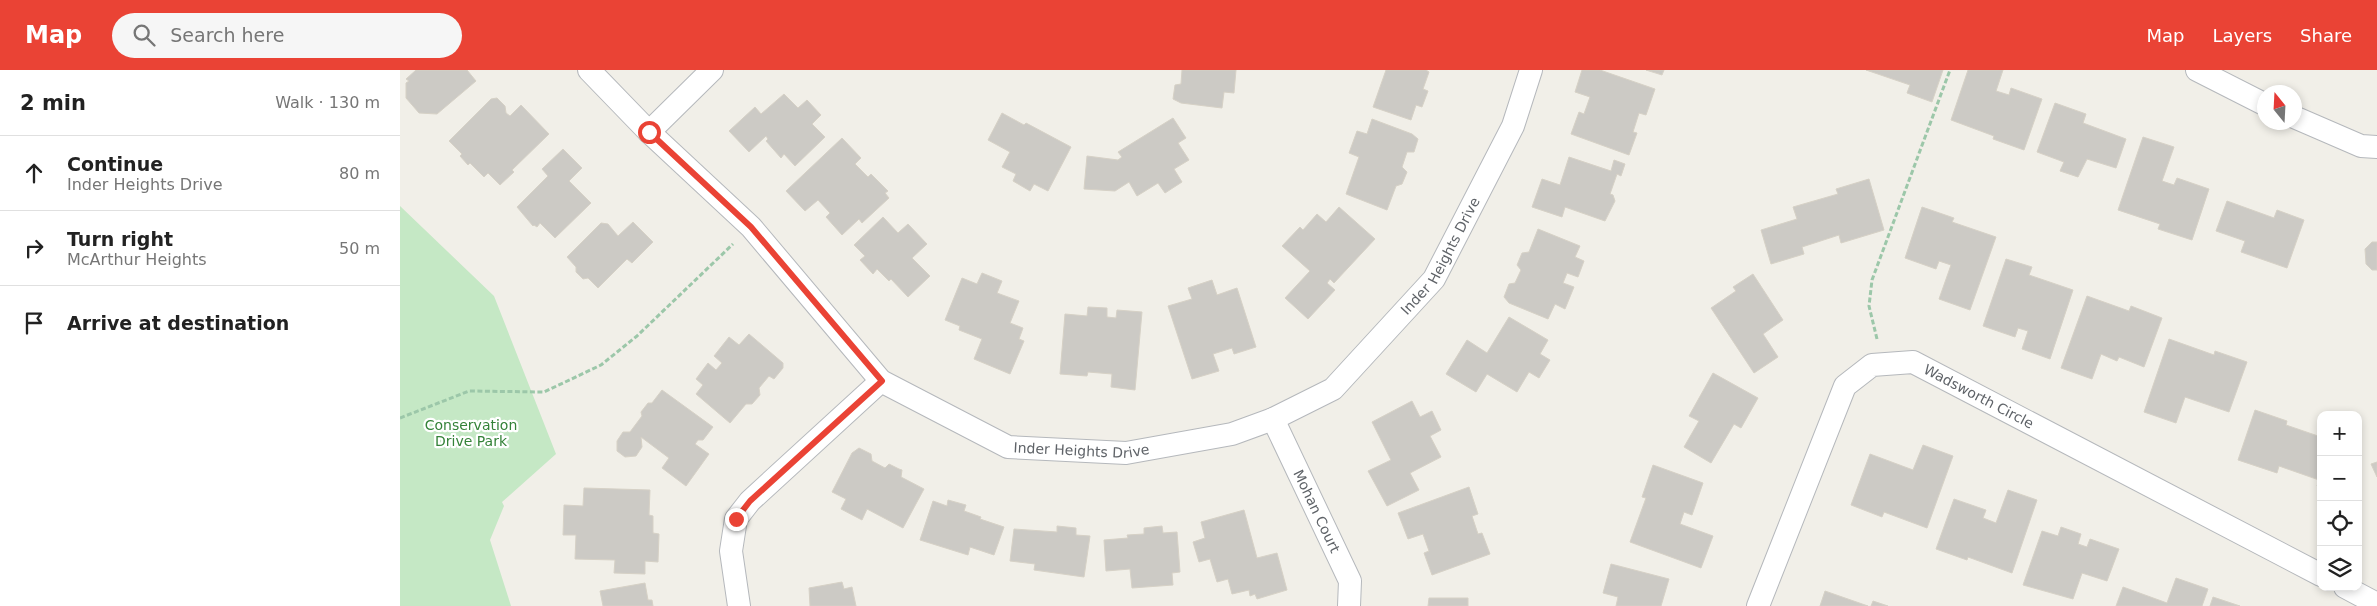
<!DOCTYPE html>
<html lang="en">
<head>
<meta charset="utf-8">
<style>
  :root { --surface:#fff; --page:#f6f6f6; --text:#222; --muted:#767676; --line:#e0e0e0; --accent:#ea4335 }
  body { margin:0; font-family:"DejaVu Sans",sans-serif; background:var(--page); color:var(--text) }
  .controls { position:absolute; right:15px; bottom:15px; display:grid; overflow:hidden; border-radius:10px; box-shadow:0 2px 8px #0003 }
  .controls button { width:45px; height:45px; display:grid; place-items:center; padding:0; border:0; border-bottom:1px solid var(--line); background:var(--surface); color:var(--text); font:25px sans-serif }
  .compass { position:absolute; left:1857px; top:15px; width:45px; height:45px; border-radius:50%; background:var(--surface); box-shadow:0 2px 8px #0003; rotate:342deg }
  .stop { position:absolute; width:15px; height:15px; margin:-11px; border:4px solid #ea4335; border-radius:50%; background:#fff }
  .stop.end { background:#ea4335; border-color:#fff; box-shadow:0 1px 5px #0008 }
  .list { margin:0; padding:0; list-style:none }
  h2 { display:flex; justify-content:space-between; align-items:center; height:65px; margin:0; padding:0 20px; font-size:21px }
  h2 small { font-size:16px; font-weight:400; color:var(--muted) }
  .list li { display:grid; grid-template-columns:32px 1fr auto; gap:15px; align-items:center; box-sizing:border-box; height:75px; padding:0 20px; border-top:1px solid var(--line) }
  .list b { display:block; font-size:19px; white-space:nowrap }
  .list p { margin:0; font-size:16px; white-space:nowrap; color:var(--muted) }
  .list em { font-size:16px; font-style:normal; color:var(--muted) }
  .icon { flex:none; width:28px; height:28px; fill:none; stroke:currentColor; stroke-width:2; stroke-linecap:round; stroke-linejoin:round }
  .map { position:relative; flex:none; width:1977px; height:536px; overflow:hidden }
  header { display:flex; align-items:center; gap:30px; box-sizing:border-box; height:70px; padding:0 25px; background:var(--accent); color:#fff }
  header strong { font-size:24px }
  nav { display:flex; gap:28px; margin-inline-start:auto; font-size:18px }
  .search { width:350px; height:45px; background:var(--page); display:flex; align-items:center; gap:12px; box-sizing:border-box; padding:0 18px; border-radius:28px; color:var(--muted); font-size:19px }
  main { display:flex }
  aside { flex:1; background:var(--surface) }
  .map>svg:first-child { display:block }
  .green { fill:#c5e8c5 }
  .building { fill:#cccac5; stroke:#d6d1c6 }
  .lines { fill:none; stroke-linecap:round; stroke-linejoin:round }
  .minor-casing { stroke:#b5b8bc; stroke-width:24 }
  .path { stroke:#9cc7a9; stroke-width:3; stroke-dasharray:5 2.5; stroke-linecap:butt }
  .minor { stroke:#fff; stroke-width:22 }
  .route { stroke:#ea4335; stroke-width:6 }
  .labels { text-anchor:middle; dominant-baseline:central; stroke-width:4.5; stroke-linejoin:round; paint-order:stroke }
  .street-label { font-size:14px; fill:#5f6368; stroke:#fff }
  .park-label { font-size:14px; fill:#348238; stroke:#fff }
</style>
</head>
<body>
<header>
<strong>Map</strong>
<div class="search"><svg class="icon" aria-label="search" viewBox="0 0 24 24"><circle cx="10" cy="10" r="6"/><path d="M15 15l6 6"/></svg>Search here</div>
<nav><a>Map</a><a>Layers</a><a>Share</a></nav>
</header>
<main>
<aside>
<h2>2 min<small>Walk · 130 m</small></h2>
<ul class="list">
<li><svg class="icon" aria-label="ahead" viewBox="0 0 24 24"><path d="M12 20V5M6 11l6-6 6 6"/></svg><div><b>Continue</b><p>Inder Heights Drive</p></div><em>80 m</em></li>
<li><svg class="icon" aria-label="right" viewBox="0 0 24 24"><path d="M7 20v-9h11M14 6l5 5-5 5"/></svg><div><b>Turn right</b><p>McArthur Heights</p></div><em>50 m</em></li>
<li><svg class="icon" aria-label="arrive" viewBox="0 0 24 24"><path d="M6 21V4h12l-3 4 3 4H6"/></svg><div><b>Arrive at destination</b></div></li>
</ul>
</aside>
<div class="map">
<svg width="1977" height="536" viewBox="0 0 1977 536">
  <rect width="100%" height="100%" fill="#f1efe8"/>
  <!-- green -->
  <polygon class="green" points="0,136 94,226 156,384 102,432 104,436 90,470 111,536 0,536"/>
  <!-- building -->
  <g class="building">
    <polygon points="16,0 67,0 76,11 37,44 19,43 6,28 6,13 9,11 6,9"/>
    <polygon points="782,0 836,0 834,23 824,22 822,38 781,33 773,29 775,15 781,14"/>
    <polygon points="986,0 1026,0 1029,2 1023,19 1028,21 1022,37 1016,35 1011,50 973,37"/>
    <polygon points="1182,0 1200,0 1255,19 1246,45 1239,43 1233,62 1237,63 1229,85 1171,64 1179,42 1184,44 1190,27 1175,22"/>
    <polygon points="1246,0 1264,0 1262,5"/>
    <polygon points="1466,0 1543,0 1532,32 1507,23 1510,15"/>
    <polygon points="1568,0 1603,0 1596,21 1609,25 1611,18 1642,29 1624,80 1593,69 1594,66 1551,50"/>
    <polygon points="384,24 398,38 407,30 421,45 412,54 425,67 395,96 384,84 381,88 366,71 368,69 366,66 349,82 329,61 355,37 361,44"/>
    <polygon points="97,28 105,36 106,43 110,46 121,35 149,64 112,100 114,102 100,115 88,103 84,107 70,93 68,95 60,86 62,84 49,71 91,29"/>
    <polygon points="1655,33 1686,44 1683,53 1726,69 1716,98 1687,89 1678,107 1660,101 1664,92 1637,82"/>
    <polygon points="602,43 624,55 626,53 671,77 648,121 634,114 630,121 613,111 616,104 602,97 610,82 588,70"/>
    <polygon points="773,48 786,68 778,73 789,90 774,99 782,112 765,123 758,113 737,126 729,112 715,121 684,119 687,86 718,90 722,87 718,82"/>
    <polygon points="972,49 1012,64 1018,69 1014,82 1007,82 1002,97 1007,102 1002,114 996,116 987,140 946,124 959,87 949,83 957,61 967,64"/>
    <polygon points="1743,67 1774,77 1762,111 1774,115 1777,108 1809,119 1792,170 1758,159 1760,154 1718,140"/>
    <polygon points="442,68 461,88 455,94 468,107 471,104 488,121 485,123 489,128 462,153 459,149 442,165 426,147 430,143 418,130 405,141 386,121"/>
    <polygon points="163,79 182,98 169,111 191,133 155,168 140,153 137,157 134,155 133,156 117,137 148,106 142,99"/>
    <polygon points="1169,87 1211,101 1214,90 1225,94 1221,106 1217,104 1210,124 1213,125 1215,131 1205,151 1165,137 1162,147 1132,137 1142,109 1160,115"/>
    <polygon points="1469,109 1484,160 1441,173 1439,165 1402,177 1404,184 1371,194 1361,160 1397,149 1393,137 1438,124 1436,119"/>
    <polygon points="1827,131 1874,148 1877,140 1904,150 1887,198 1841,182 1845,171 1816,161"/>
    <polygon points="939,137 975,169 934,213 930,209 927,213 935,220 908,249 885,228 910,201 882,176 900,157 903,160 917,144 926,152"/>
    <polygon points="1522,137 1554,148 1552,152 1596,167 1570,240 1539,229 1551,195 1539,191 1536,199 1505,188"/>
    <polygon points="483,147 498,163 508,154 527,174 512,188 530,206 508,227 491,209 489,211 477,199 473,204 460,190 465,186 454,175"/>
    <polygon points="233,152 253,172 232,193 227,189 198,218 188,208 183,209 176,202 176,197 167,187 201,153 208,154 218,166"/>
    <polygon points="1138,159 1180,176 1175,187 1184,191 1178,207 1167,203 1163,213 1174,217 1165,239 1155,234 1148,249 1109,233 1104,227 1109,214 1115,213 1121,200 1117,195 1122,183 1129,182"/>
    <polygon points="1972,172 1977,172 1977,200 1972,200 1966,194 1965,179"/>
    <polygon points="1606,189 1632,197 1629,205 1673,220 1650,289 1622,279 1628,261 1618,258 1615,267 1583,256"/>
    <polygon points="582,203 602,211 597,223 619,231 610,253 623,258 619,269 624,271 610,304 574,289 582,269 559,260 560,256 545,250 562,208 577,214"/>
    <polygon points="1353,204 1383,250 1363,264 1378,287 1354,303 1311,238 1336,221 1333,217"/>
    <polygon points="812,210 817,225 837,218 856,277 834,284 832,278 813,284 819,301 792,309 768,236 792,229 788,218"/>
    <polygon points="1687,226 1729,241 1731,236 1762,248 1744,297 1719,287 1717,291 1701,284 1692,309 1661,298"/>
    <polygon points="688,237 707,238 707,247 716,248 717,240 742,242 735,320 711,317 712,304 688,302 687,306 660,304 665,244 687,246"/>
    <polygon points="1109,247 1148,270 1140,284 1150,290 1139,308 1129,302 1117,322 1087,304 1076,322 1046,304 1067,270 1087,283"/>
    <polygon points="349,264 383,293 383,298 374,309 369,306 359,318 360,325 352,334 346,334 330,353 296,324 303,315 296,309 308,293 316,300 322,293 314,286 329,267 339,275"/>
    <polygon points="1769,269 1814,285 1815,281 1847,292 1829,342 1785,327 1776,353 1744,342"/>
    <polygon points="1313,303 1358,328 1341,358 1334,354 1311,393 1284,377 1299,351 1289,346"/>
    <polygon points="262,320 313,357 303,370 298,370 295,374 309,384 286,416 262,398 269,388 241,367 242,377 236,386 225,387 217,381 217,371 223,362 230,362 242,346 241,342 248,333 252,333"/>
    <polygon points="1012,331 1020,347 1032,341 1041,360 1030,366 1041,387 1010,403 1019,420 987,436 968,401 991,390 972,352"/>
    <polygon points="1855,340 1887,351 1886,355 1921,367 1921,417 1917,416 1919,410 1879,396 1877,403 1838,390"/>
    <polygon points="1523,375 1553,386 1527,458 1484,442 1482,447 1451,435 1470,384 1513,400"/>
    <polygon points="459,378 471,384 472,391 485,398 489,394 499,399 502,400 501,407 524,419 503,458 467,439 462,450 441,439 446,429 432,422 452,383"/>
    <polygon points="1977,392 1977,407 1971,394"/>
    <polygon points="1253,395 1303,413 1292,445 1284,442 1280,454 1313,466 1301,498 1230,472 1246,428 1242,427"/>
    <polygon points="1069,417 1078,444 1072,446 1078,464 1082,463 1090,484 1032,505 1024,483 1029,481 1023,464 1008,469 998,443"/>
    <polygon points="184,418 250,420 249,445 253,446 253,463 259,464 258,492 245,491 245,504 214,503 215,490 175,489 176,465 163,465 164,435 183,436"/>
    <polygon points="1608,420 1637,430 1612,503 1568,487 1567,490 1536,479 1554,429 1586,440 1583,448 1596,453"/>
    <polygon points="548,430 566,435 564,441 581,447 580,449 604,457 594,485 570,477 568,485 520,470 533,431 547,436"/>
    <polygon points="844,440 857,488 877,483 887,520 857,529 855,524 850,526 849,520 832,524 828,509 817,512 810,489 799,492 793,472 805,468 801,452"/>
    <polygon points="657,456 676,458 676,465 690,466 684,507 634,500 635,494 610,491 614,459 657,462"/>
    <polygon points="762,456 763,463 777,462 780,502 772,503 773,515 732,518 730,499 706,501 704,470 728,468 727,465 744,464 744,458"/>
    <polygon points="1661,457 1681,464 1678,474 1687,477 1690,469 1719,479 1707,511 1682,503 1673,529 1623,515 1642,461 1658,466"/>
    <polygon points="1211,494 1269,509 1261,536 1216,536 1218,527 1203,523"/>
    <polygon points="1776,508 1808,519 1802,536 1716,536 1723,517 1767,533"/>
    <polygon points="442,512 444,519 452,517 456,536 410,536 409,518"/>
    <polygon points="245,513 248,530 252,530 253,536 203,536 200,521"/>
    <polygon points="1425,521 1468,536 1420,536"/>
    <polygon points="1813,527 1840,536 1810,536"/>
    <polygon points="1029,528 1068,528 1068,536 1028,536"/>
    <polygon points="1473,531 1488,536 1471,536"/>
  </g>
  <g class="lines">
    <!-- minor casing -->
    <g class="minor-casing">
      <g id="minor">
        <path id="s1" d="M189 0 249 62 351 157 481 311 608 377 726 383 832 364 873 349 933 319 1034 209 1113 56 1131 0"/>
        <polyline points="1797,0 1864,34"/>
        <polyline points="1894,47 1961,76 1977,77"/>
        <polyline points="249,62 312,0"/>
        <path id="s2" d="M873 349 950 511 949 536"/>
        <polyline points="1945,517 1977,534"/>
        <polyline points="339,536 331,481 336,449 350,431 481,311"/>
        <path id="s3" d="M1358 536 1445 316 1472 295 1513 292 1921 505"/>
      </g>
    </g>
    <!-- path -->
    <g class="path">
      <polyline points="1477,269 1469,236 1472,210 1550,0"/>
      <polyline points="0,348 69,321 144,322 201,295 237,266 333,174"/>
    </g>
    <!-- minor -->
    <use href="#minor" class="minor"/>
  </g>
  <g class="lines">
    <!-- route -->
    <polyline class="route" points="249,62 351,157 482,311 350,431 336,449"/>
  </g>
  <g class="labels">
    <!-- street labels -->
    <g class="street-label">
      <text stroke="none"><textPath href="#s1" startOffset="1079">Inder Heights Drive</textPath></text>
      <text stroke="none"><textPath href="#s3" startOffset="386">Wadsworth Circle</textPath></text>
      <text stroke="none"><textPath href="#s1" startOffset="644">Inder Heights Drive</textPath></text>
      <text stroke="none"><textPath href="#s2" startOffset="102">Mohan Court</textPath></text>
    </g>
    <!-- park labels -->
    <g class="park-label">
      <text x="71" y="355">Conservation<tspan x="71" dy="16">Drive Park</tspan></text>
    </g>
  </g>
</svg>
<div class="controls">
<button>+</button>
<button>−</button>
<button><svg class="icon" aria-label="locate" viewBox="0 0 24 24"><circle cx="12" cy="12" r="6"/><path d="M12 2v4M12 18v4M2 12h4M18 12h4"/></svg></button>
<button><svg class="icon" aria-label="layers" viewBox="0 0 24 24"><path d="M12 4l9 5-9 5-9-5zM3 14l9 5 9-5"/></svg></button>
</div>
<svg class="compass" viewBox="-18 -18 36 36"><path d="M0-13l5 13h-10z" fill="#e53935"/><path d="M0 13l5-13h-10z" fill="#767676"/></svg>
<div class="stop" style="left:249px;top:62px"></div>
<div class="stop end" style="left:336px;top:449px"></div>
</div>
</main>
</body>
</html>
